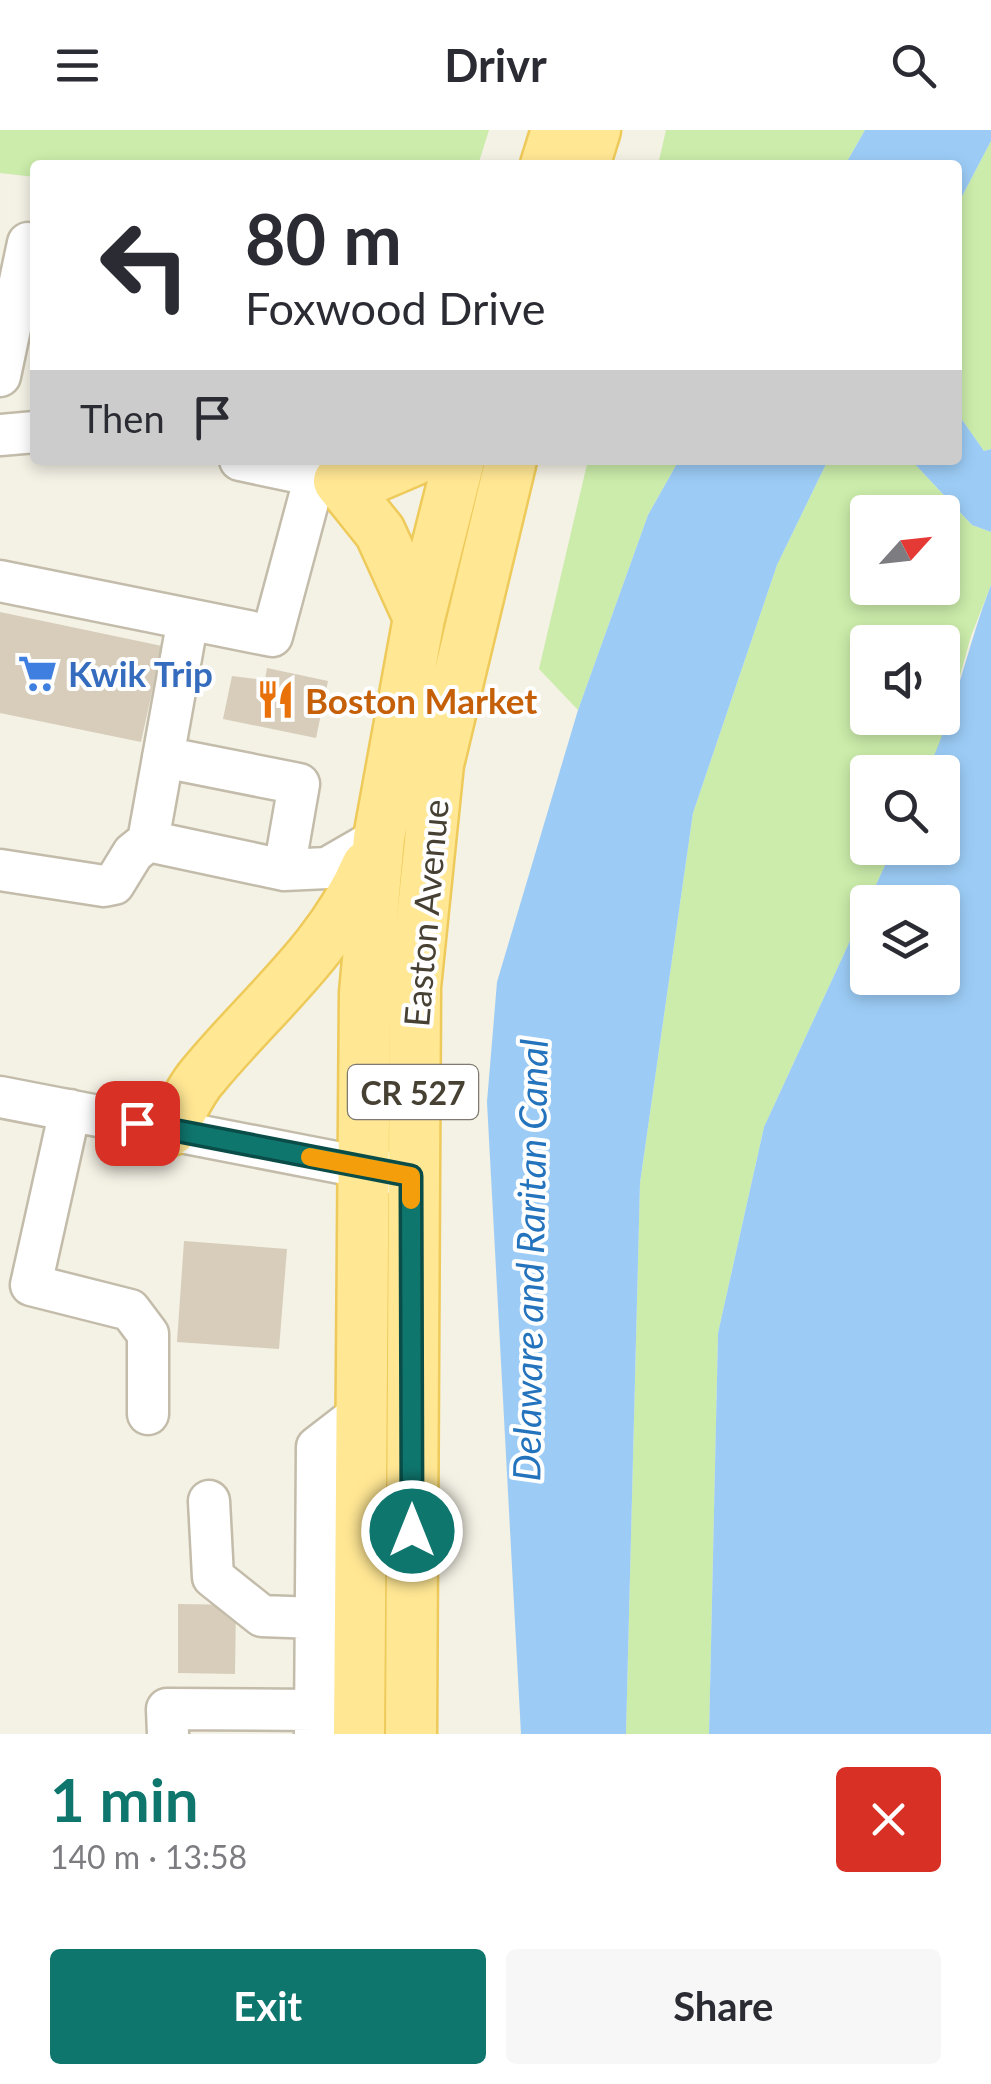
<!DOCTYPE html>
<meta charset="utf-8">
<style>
:root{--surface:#fff;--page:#f7f7f7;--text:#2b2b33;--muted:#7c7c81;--accent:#0f766e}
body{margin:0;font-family:Lato,sans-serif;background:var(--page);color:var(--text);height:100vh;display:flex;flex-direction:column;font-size:38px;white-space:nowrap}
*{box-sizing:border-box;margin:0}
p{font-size:32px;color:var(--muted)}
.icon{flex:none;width:55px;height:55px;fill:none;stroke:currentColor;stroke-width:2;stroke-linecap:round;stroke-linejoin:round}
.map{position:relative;height:1604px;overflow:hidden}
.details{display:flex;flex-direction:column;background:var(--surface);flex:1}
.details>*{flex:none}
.hud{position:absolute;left:30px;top:30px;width:932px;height:305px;border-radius:10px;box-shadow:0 5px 15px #0003;background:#fff;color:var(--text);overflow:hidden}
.needle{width:65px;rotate:63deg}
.tools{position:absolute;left:850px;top:365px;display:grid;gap:20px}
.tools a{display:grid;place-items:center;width:110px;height:110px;border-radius:10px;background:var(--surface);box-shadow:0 5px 15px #0003;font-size:50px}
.pin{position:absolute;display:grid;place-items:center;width:85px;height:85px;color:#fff;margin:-42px;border-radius:20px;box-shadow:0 5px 15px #0006}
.me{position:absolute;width:110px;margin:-55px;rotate:0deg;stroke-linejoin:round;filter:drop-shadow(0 0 8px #0008)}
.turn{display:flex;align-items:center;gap:35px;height:210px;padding:0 50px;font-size:45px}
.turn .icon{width:130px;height:130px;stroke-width:2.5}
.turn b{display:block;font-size:70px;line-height:85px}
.then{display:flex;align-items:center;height:95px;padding:0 50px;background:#0003;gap:20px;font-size:38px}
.round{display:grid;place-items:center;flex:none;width:105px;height:105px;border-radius:10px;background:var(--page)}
.head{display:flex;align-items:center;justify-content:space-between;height:170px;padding:0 50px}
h1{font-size:60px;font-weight:700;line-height:75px;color:var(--accent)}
.action{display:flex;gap:20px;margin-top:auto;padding:20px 50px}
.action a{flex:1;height:115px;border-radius:10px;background:var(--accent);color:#fff;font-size:40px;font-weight:700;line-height:115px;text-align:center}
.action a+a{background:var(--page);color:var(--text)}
header{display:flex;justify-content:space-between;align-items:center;height:130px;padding:0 50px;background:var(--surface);font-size:45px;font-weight:700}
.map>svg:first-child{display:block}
.green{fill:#cbecaa;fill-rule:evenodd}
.water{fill:#9cccf6;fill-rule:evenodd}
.building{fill:#d7cdba}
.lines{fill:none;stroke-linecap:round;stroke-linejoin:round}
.minor-casing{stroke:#c3bcaa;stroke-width:45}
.major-casing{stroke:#eeca5a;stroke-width:55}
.minor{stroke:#fff;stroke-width:40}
.major{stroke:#ffe794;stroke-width:50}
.route-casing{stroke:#0a4d48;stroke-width:25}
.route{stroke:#0f766e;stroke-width:18}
.slow{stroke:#f59e0b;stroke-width:18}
.labels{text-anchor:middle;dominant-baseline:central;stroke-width:8;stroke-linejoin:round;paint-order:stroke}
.shield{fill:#fff;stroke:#7e7a71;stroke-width:2.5}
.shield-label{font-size:32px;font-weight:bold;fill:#474134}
.shop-label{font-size:35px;font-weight:bold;fill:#366cbe;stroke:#fff;text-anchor:start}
.food-label{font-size:35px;font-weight:bold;fill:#c56008;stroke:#fff;text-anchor:start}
.street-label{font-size:35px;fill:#474134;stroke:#fff}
.water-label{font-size:38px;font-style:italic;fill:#2473bd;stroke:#fff}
</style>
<header><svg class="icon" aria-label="menu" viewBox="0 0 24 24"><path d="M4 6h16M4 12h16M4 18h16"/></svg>Drivr<svg class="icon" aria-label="search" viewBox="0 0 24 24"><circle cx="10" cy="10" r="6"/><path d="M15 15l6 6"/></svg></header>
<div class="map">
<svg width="991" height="1604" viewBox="0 0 991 1604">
<rect width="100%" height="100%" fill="#f4f1e5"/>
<path class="green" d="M0,0H489L478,35H35V47L0,43Z
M666,0H865L845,35H658Z
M991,11V319L984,321L958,284V74Z
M588,330H679L648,385L578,580L539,539Z
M828,330H911L972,395L991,402V455L971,506L943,607L927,642H868V718H893L764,997L718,1203L709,1604H626L640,1053L693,683L777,435ZM868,382H942V458H868ZM868,512H942V588H868Z"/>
<path class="water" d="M865,0H991V11L958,74V35H845Z
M958,284L984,321L991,319V402L972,395L911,330H958Z
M679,330H828L777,435L693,683L640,1053L626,1604H521L487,972L497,852L578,580L648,385Z
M991,455V1604H709L718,1203L764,997L893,718H942V642H927C955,582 967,517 991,455ZM868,772H942V848H868Z"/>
<path class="building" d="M0,482L162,516L141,612L0,583Z
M267,538L328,551L316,608L223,589L232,546L265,550Z
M184,1111L287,1119L279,1219L177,1212Z
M178,1474L236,1475L235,1544L178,1543Z"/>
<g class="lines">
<defs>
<path id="minor" d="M0,246L28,113
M0,305L35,302
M240,330L339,351
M0,451L272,506L315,346
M163,627L299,654L284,740
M148,711L284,740L327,738L379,708
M0,740L104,756L114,754L133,723L148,711L188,489
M0,967L392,1043
M70,980L31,1155L130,1180L148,1204V1284
M209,1371L213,1447L262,1486L315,1488
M168,1604L167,1579L315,1580L341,1573
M315,1604L317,1317L361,1283"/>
<path id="major" d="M546,35L557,0
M584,35L595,0
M339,351L380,402L419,488
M339,351L360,353L414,330
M171,1000C181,982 189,962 202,947C260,876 331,821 367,736
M359,1604L365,863L379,708L419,488L459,330
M411,1604L415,857L438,634L511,330"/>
</defs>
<use href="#minor" class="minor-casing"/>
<use href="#major" class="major-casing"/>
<use href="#minor" class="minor"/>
<use href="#major" class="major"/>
</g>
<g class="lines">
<defs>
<path id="route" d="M137,993L411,1046L412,1401"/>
</defs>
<use href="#route" class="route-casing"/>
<use href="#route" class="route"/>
<path class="slow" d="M310,1027L411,1046V1070"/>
</g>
<defs>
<symbol id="supermarket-bare" viewBox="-9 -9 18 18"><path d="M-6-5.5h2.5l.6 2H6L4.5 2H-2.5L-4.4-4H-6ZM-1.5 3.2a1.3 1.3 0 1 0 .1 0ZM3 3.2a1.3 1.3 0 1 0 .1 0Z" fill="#3f7fe0" stroke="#fff" stroke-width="2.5" paint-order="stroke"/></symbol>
<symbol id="restaurant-bare" viewBox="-9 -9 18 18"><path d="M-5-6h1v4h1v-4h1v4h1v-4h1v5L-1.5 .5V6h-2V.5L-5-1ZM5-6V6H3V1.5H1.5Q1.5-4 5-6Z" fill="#e8710a" stroke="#fff" stroke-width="2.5" paint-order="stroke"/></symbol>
</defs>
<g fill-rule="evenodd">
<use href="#supermarket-bare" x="10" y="516" width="55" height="55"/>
<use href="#restaurant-bare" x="248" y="542" width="55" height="55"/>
</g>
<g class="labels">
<rect class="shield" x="348" y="935" width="130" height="54" rx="8"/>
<g class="shield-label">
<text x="413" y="962">CR 527</text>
</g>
<g class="shop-label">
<text x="68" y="543">Kwik Trip</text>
</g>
<g class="food-label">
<text x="305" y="570">Boston Market</text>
</g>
<g class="street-label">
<text transform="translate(425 783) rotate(-85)">Easton Avenue</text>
</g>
<g class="water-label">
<text transform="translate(529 1130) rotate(-89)">Delaware and Raritan Canal</text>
</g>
</g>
</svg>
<div class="tools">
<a><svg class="needle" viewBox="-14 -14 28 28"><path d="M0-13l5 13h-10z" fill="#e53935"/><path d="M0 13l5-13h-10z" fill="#7c7c81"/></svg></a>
<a><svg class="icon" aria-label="sound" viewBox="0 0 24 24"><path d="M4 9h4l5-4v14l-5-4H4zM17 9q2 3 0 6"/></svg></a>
<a><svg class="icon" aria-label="search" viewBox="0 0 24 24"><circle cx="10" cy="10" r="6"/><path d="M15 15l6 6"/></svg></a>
<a><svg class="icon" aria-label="layers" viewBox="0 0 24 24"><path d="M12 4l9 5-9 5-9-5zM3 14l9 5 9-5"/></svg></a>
</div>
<div class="pin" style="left:137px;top:993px;background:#d93025"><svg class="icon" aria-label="arrive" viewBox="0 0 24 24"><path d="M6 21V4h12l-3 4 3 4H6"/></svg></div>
<svg class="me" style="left:412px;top:1401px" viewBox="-20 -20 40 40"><circle r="17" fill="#0f766e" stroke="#fff" stroke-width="3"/><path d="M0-11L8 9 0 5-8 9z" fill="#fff"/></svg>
<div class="hud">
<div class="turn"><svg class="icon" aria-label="left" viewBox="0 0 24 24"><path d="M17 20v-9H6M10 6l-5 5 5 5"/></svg><div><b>80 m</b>Foxwood Drive</div></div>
<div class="then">Then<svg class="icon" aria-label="arrive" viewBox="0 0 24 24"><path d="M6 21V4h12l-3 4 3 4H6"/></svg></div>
</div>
</div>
<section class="details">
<div class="head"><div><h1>1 min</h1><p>140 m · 13:58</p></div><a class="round" style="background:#d93025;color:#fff"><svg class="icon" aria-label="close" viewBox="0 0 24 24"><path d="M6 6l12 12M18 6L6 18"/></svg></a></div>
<div class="action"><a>Exit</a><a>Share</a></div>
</section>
